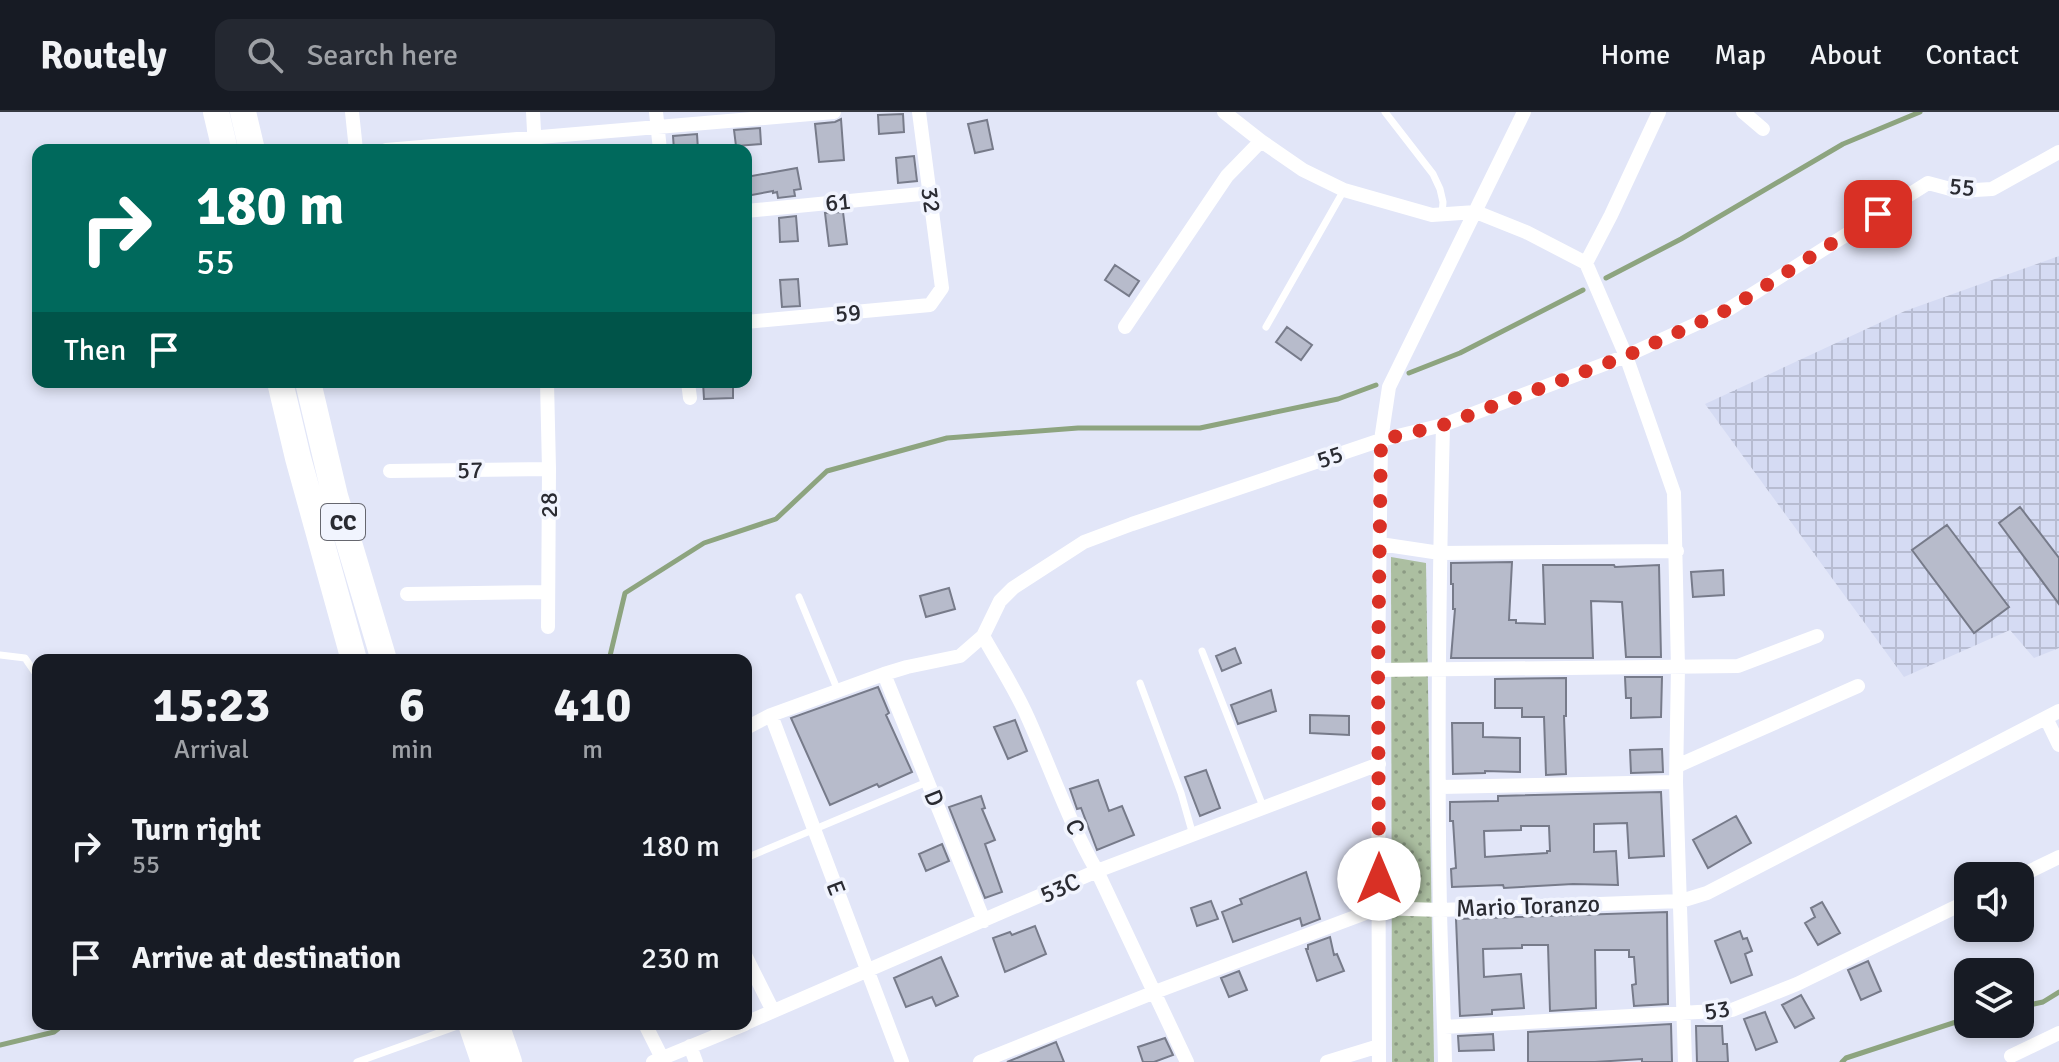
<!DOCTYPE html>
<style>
:root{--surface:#171b24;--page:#242831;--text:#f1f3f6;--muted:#9ea1a6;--line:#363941}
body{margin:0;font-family:Signika,sans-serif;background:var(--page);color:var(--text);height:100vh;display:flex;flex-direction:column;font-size:30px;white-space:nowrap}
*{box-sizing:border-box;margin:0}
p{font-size:26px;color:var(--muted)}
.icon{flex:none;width:44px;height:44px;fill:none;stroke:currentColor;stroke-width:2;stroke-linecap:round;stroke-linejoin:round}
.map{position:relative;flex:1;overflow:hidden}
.sheet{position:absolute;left:32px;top:542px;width:720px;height:376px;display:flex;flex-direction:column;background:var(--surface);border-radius:16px;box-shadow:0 4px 12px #0003}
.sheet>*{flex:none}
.hud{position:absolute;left:32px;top:32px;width:720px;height:244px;border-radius:16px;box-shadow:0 4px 12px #0003;background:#00695c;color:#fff;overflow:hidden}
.tools{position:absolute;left:1954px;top:750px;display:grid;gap:16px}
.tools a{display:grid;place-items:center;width:80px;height:80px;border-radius:16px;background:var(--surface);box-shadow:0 4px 12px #0003;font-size:40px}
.pin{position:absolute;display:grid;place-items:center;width:68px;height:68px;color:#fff;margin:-34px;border-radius:16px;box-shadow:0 4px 12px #0006}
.me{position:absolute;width:88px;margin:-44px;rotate:0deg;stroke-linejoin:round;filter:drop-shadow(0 0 6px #0008)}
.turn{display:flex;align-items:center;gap:28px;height:168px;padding:0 32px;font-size:36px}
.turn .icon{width:104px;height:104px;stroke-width:2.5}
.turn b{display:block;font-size:56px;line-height:68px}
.then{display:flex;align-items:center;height:76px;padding:0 32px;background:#0003;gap:16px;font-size:30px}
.eta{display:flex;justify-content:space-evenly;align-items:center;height:136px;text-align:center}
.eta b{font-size:48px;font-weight:800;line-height:56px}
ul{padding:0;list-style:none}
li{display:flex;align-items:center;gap:24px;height:112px;padding:0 32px}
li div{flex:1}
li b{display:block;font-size:30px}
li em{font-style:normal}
header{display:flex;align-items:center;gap:48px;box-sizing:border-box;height:112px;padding:0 40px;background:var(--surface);border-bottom:2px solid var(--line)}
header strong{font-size:38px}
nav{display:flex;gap:44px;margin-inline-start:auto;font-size:28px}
.search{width:560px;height:72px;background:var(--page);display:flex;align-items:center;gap:20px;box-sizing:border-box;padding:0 28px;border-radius:16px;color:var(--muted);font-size:30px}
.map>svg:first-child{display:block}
.industrial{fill:url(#industrial-grid)}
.grass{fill:url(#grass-dots)}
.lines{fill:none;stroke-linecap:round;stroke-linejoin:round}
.stream{stroke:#8da47f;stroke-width:5}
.building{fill:#b7bbcb;stroke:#777b8a;stroke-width:2;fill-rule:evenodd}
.lane{stroke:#fff;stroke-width:7}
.street{stroke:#fff;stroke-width:14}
.highway{stroke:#fff;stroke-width:26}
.route{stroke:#d93025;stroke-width:14;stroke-dasharray:0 25.2}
.labels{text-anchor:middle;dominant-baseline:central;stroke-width:7;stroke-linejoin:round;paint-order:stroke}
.shield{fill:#f1f4fe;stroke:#66676f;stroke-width:2}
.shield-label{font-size:22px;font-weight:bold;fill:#2a2b32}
.street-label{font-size:24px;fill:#2a2b32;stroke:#f1f4fe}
</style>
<header>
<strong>Routely</strong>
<div class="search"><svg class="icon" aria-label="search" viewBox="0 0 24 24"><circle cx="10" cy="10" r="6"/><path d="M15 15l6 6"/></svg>Search here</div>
<nav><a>Home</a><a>Map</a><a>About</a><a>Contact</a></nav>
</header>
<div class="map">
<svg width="2059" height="950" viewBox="0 0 2059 950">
<defs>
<pattern id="industrial-grid" width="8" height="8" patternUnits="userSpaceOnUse" patternTransform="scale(2)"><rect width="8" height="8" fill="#d5dbf3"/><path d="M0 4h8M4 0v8" fill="none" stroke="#b7bcd1"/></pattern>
<pattern id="grass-dots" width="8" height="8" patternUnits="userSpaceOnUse" patternTransform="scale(2)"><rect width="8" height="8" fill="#acbfa1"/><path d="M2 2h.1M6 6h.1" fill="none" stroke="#8c9b84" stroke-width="1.8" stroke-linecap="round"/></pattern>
</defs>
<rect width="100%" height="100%" fill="#e2e6f8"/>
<path class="industrial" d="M2059,144V536L2034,546L2010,518L1904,565L1705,292L1905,199Z"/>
<path class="grass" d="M1391,445L1426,451L1434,950H1392Z"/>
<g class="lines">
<path class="stream" d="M1606,166L1681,127L1843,32L1920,0
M1409,261L1460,241L1583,178
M609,548L625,481L704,431L776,407L827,359L947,326L1078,316H1200L1338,287L1376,273
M2020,895L2043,890L2059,880
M0,933L54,920L64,912
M1842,950L1846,946L1968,906"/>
</g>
<path class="building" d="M903,2L904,20L879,22L878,3Z
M841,7L844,48L819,50L815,12L835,10Z
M987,8L993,37L975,41L968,12Z
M760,16L761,32L736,34L734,18Z
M697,22L698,38H674L673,24Z
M914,44L917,69L898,71L896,46Z
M797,56L801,77L794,78L795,84L778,86L777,80L773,81V79L746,84V65Z
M843,100L847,132L829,134L825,101Z
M796,104L798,129L780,130L779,106Z
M1115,153L1139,169L1129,184L1105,168Z
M798,167L800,194L782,195L780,168Z
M1287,215L1312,233L1301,248L1276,230Z
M703,270H733V286L704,287Z
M2020,395L2059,446V492L1999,411Z
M1947,413L2009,495L1974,521L1912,438Z
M1512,450L1509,508H1516V511L1545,512L1543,453H1614L1615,455L1659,453L1661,545H1626L1622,490L1591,489L1593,546H1451L1455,497H1453V472H1451V451Z
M1723,458L1724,483L1693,485L1691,460Z
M949,476L955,497L926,505L920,484Z
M1235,536L1241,551L1222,559L1216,544Z
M1625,565H1662L1661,605L1631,606V586H1626Z
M1566,566V604H1564L1566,662L1546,663L1544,605H1522V596H1495V567Z
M878,575L889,601L886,603L912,660L879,675L877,672L830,693L791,606Z
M1271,578L1276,599L1238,612L1231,593Z
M1310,603L1349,604V623L1310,621Z
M1015,608L1027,639L1008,647L994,615Z
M1452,611H1483V625L1520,626V660L1485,659V661L1453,662Z
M1662,637L1663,660L1631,661L1630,638Z
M1206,658L1220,696L1200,704L1185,665Z
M1098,668L1109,699L1122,694L1134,723L1097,738L1081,696L1077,697L1070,677Z
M1661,680L1664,744L1629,746L1627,711L1594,712V740L1616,739L1618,773L1573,772L1504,776L1503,773L1452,775L1451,757L1456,756L1453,709H1450V690L1498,689V684ZM1521,714H1549L1550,739H1547V741L1485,745L1484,719L1521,718Z
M981,684L985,696L982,697L995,728L985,732L1002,780L985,786L949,695Z
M1736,704L1751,731L1708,756L1693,728Z
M942,732L949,749L926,759L919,742Z
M1306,760L1320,807L1302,814L1300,806L1233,830L1222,800L1242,792L1240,787Z
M1211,789L1218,807L1197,814L1191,796Z
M1822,790L1840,821L1818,833L1805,811L1815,805L1811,796Z
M1667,800L1668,892L1634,894L1632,873L1636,872L1634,845H1629V838H1595L1596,896L1550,899L1548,833H1522V836L1483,837L1484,865L1521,862L1524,896L1492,898V902L1460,904L1456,807Z
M1035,814L1046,842L1005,860L993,826L1010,820L1012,823Z
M1740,819L1743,827L1747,826L1752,839L1745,842L1752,863L1731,871L1715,829Z
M1330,825L1334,843L1337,842L1344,859L1317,869L1306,837H1308V833Z
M941,845L958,884L936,894L932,885L906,895L894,866Z
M1868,849L1881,879L1861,888L1848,858Z
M1239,859L1247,878L1229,885L1221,866Z
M1801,883L1814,906L1795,916L1782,893Z
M1765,900L1777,930L1756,938L1744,907Z
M1671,912L1672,950H1642V947L1595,950H1528V920Z
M1696,914H1722L1723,932H1727L1728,950H1697Z
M1493,922L1494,938L1459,939L1458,924Z
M1165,926L1173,943L1154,950H1143L1138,935Z
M1056,930L1064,950H1007Z"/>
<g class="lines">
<path class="lane" d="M1385,0L1433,62L1440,77L1443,90L1442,103
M1266,215L1344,78
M799,485L838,579
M1202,539L1264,697
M0,543L25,546L38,565
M1140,571L1181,681L1193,723
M746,746L927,670
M357,950L463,912"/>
<path class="street" d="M352,0L356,38
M533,0L535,38
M656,0L660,38
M1224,0L1261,29L1303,58L1344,78L1432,103L1476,100L1526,120L1586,151L1626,244L1674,381L1678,555L1676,670L1685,950
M1743,0L1763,17
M386,38L834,0
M746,99L931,81
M1586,151L1611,103L1659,0
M746,210L930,193L942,176L919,0
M1125,215L1227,64L1261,29
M547,270L549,357L548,515
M688,270L690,286
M1443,313C1439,475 1437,637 1440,798C1441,849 1444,899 1445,950
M390,359L549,357
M1380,432L1440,441L1677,439
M407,482L548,480
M983,524C998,551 1016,578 1028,606C1051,657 1069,711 1097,759L1187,950
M1378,558L1738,554L1817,524
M884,562L984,809
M771,603L902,950
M2046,606L2059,633
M746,616L771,603L884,562L907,555L960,544L983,524L1000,489L1013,476L1084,430L1132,412L1381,328L1443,313L1626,244L1729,197L1928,71L1958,79L1992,77L2059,40
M1677,654L1858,574
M1440,675L1676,670
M2020,764L2059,745
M746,845L773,899
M746,911L1097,759L1379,652
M645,912L662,946
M1444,915L1732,898L1797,872L1968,789
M690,934L696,950
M2011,944L2059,921
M653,950L745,912
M980,950L1155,880L1379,796L1440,798L1681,789L1707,781L2059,599
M1327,950L1379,934
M1379,950L1378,558L1381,328L1389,275L1524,0"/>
<path class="highway" d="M216,0L225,38
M243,0L252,38
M280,270L298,346L354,548
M308,270L335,384L384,548
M471,912L484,950
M496,912L509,950"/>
</g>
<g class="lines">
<path class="route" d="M1379,767L1378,558L1381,328L1443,313L1626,244L1729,197L1878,102"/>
</g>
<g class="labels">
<rect class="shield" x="321" y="392" width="44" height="36" rx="6"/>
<g class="shield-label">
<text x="343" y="410">CC</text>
</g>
<g class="street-label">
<text transform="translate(1962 75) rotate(5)">55</text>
<text transform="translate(931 88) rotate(82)">32</text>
<text transform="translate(838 90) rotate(-6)">61</text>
<text transform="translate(848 201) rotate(-5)">59</text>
<text transform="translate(1330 345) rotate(-19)">55</text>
<text transform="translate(470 358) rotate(-1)">57</text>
<text transform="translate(549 393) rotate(-90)">28</text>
<text transform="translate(934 686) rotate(68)">D</text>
<text transform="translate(1075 715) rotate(65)">C</text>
<text transform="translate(836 776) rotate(69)">E</text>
<text transform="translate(1060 776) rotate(-24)">53C</text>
<text transform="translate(1528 794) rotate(-2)">Mario Toranzo</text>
<text transform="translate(1717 898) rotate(-9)">53</text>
</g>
</g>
</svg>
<div class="tools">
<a><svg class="icon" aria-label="sound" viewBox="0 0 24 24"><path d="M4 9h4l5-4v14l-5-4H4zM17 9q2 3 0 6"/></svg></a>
<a><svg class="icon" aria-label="layers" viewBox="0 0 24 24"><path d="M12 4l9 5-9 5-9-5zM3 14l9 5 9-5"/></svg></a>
</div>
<div class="pin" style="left:1878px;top:102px;background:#d93025"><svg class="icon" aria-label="arrive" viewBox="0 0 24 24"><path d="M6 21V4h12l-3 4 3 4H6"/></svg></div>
<svg class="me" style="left:1379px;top:767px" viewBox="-20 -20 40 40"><circle r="19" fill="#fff"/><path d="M0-13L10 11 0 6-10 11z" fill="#d93025"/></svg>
<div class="hud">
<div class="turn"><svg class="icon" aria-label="right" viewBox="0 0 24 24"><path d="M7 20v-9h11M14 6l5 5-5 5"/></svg><div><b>180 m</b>55</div></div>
<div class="then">Then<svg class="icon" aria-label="arrive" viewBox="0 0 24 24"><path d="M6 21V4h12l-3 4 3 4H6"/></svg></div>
</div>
<section class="sheet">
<div class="eta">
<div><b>15:23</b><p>Arrival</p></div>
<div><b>6</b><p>min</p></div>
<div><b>410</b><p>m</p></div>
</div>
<ul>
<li><svg class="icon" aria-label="right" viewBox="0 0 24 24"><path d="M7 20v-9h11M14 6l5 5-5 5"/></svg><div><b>Turn right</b><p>55</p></div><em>180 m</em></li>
<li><svg class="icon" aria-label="arrive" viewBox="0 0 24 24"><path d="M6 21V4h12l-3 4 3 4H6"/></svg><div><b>Arrive at destination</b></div><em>230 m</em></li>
</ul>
</section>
</div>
